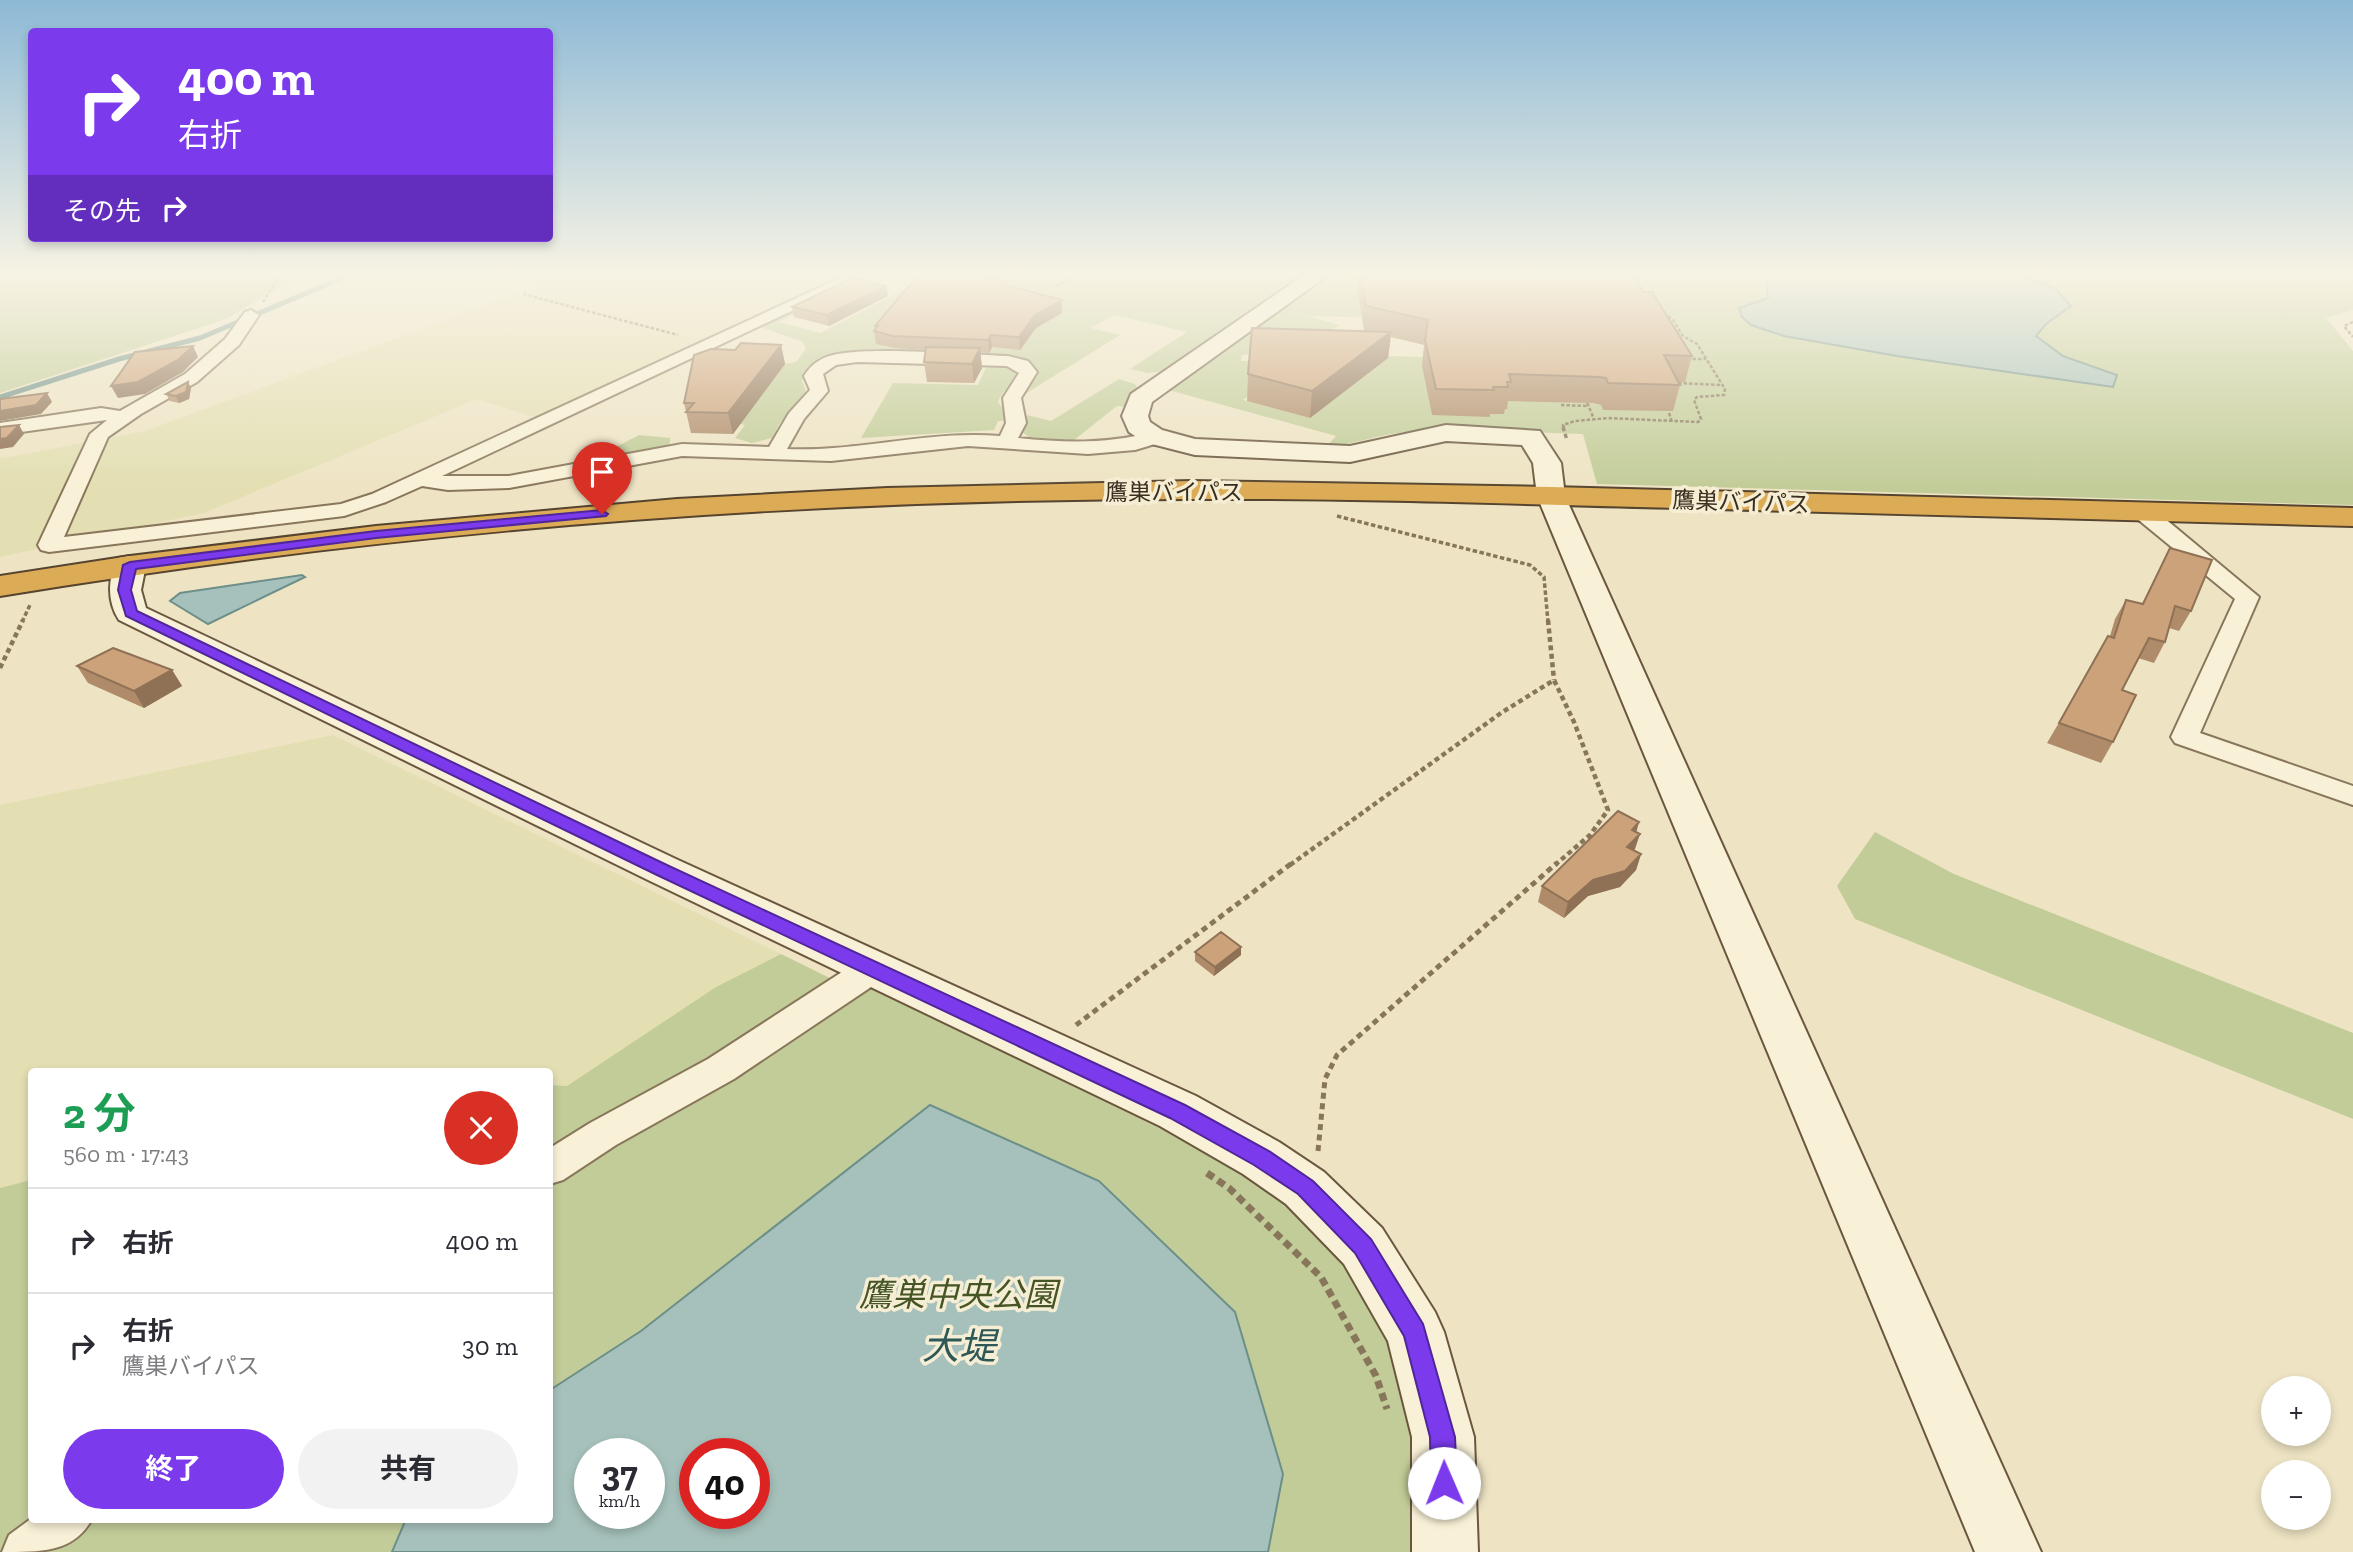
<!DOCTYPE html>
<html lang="ja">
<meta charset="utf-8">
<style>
:root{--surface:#fff;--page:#f2f2f3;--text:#2b2b33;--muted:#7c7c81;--line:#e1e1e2;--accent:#7c3aed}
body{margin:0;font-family:"Zilla Slab","Noto Sans JP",serif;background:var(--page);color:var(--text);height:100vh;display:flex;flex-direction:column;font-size:26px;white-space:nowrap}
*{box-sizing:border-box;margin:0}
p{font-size:23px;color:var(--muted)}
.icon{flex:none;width:38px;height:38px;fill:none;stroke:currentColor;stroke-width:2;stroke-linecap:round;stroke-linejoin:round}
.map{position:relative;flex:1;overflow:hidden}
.drawer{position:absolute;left:28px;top:1068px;width:525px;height:455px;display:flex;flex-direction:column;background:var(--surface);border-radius:7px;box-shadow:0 4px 10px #0003}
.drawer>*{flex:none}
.banner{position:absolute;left:28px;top:28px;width:525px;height:214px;border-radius:7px;box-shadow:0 4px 10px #0003;background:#7c3aed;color:#fff;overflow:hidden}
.controls{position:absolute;left:2261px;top:1376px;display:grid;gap:14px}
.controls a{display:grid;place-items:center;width:70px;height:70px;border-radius:50%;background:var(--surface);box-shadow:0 4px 10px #0003;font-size:35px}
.speed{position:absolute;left:574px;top:1438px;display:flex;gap:14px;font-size:35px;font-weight:700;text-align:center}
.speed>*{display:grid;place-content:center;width:91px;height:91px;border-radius:50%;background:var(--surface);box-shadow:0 4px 10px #0003;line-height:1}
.speed small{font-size:18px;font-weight:400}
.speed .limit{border:10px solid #d22;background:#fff;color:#111}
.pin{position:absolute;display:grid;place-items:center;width:60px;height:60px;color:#fff;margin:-72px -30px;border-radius:50% 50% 50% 0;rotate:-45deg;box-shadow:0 0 7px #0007}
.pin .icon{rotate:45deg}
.me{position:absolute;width:77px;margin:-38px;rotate:359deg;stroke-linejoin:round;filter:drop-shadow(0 0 5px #0008)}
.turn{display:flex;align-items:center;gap:24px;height:147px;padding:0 35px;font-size:32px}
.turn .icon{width:91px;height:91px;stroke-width:2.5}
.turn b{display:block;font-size:49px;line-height:60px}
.then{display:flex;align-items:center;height:66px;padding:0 35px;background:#0003;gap:14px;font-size:26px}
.round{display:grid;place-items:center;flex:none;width:74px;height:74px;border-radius:37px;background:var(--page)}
.summary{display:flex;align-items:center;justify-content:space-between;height:119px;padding:0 35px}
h1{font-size:42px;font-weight:700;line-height:52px;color:#1e9e55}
.action{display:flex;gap:14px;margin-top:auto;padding:14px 35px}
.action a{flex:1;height:80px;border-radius:42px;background:var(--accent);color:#fff;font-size:28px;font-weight:700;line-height:80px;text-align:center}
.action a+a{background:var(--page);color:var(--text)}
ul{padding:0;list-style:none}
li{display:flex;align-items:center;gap:21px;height:105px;padding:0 35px;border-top:2px solid var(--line)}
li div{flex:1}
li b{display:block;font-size:26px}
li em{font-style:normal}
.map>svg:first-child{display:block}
.farmland{fill:#e3dfb2}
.green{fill:#c2cc98;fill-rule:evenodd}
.water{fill:#a6c1bb;stroke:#6d8f89;stroke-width:2;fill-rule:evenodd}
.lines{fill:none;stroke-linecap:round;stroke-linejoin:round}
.stream{stroke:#6d8f89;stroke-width:5}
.street-casing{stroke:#88765b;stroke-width:4}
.secondary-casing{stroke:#6a573e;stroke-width:4}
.highway-casing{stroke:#56442f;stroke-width:4}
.path-far4{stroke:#88765b;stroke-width:2.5;stroke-dasharray:3.5 2;stroke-linecap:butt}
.path-far3{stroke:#88765b;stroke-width:3.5;stroke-dasharray:4.5 2.5;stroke-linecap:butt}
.path-far2{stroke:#88765b;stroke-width:4.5;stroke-dasharray:5 3.5;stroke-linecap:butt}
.path-far1{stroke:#88765b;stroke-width:5;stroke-dasharray:6 4.5;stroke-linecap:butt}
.path{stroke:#88765b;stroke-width:7;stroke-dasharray:8 5;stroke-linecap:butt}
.street{fill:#f9f1d7;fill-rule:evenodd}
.secondary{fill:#f9f1d7;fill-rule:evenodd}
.highway{fill:#dcab56;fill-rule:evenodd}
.wall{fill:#af8b69}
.shaded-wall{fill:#8f7155}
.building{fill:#cca27a;stroke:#8f7155;stroke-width:2}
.route{fill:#7c3aed;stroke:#51269a;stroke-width:2}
.labels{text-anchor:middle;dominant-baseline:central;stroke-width:7;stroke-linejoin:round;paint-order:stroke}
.far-street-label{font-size:23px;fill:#392d1e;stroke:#f5eed4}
.near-park-label{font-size:33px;font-style:italic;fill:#455525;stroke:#f5eed4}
.near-water-label{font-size:37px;font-style:italic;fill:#2e5858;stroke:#f5eed4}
</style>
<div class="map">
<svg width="2353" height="1552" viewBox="0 0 2353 1552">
<rect width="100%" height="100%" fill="#eee4c4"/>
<path class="farmland" d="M573,273H853L538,418L477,399L204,513L0,557V459L145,431Z
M333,735L781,954L716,987L567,1086L550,1085V1071H32L31,1180L0,1188V805Z"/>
<path class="green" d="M0,273H304L226,319L0,393Z
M936,273H1313L1168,371L1148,373L1130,369L1187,332L1114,315L1091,328L1120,335L1025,394L1020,392L1036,377L1038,370L1032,364L1018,360L828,358L813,365L802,380L807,395L779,424L772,438L752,443L735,438L745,425L740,424L785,364L796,362L806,349L803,342L764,328L762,325L765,322L802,305L810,307L779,322L820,333Z
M1331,273H1408L1424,319L1306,316L1340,325L1311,345L1242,355L1241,361H1250L1272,379L1243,400L1310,418L1390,356L1457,358L1428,394L1432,415L1489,414L1504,399L1587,391L1593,404L1601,405L1603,409L1553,273H1770L1766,283L1768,298L1739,308L1784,336L1897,356L2112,387L2116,374L2063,355L2035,336L2046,324L2071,307L2056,289L2015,273H2353V310L2326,318L2353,351V505L1597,484L1583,434C1524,432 1465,428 1406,432C1379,434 1354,445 1327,446L1336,436L1165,389Z
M988,363C1001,364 1012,364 1020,375C1014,386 1002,389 998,402L1005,412V421H998L994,430L861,438L893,383L978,385Z
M1119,379L1135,384L1138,390L1129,407L1117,406L1074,440L1029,437L1022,432L1027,415L1051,421Z
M639,435L670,438V442L667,446L593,459Z
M1875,832L1954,874L2353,1033V1119L1855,919L1837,886Z
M781,954L846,986L874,968L1178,1111L1363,1246L1445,1552H0V1188L31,1180L32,1519H550V1085L567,1086L716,987ZM590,1454H649V1514H590ZM695,1454H754V1514H695Z"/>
<path class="water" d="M1770,273H2015L2056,289L2071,306L2046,324L2036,336L2063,356L2117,375L2113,387L1897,356L1784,336L1751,325L1742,317L1739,308L1768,298L1766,283Z
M302,575L305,577L208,624L170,601L180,593Z
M930,1105L1099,1181L1235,1312L1283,1474L1268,1552H392L406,1519H550V1390L641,1331ZM590,1454H649V1514H590ZM695,1454H754V1514H695Z"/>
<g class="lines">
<path class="stream" d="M0,397L119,359L200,338L354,273"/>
<defs>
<path id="street" d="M851,273H872L442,476H509L682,444L769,447L789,413L810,390L804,376C809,368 815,362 824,358C852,344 971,355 1008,356L1028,361L1037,372L1021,398L1026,423L1018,438C1069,443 1108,444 1158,431L1168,437L1165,441L1135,450L1088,454L968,446L831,461L682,456L509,488L448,490L422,486L386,502L344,516L49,552L41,550L38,545L90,434L107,420L0,435V423L101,408L120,411L185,374L225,339L245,312L251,310L259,315L239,345L197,382L141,414L108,437L64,537L341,504L372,494ZM857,362L1007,366L1019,373L1003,398L1006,423L1000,436C928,430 859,452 787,449L804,419L828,391L823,374L836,365Z
M2143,506L2151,507L2259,597L2200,733L2353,786V805L2175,743L2171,737L2235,599L2135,517L2132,512L2135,507Z
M874,956L886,959L890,968L886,977L734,1079L616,1145L563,1180L550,1184V1148L590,1123L708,1059L862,959Z
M32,1518V1519H92C74,1552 43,1552 2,1552L9,1535Z"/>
<path id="secondary" d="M1307,273H1331L1152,402L1148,416L1150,422L1162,430L1195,439L1350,446L1446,425L1540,431L1561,463L1565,496L2041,1552H1975L1537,496L1533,463L1522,445L1446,441L1350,462L1195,455L1144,442L1129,432L1122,416L1131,394Z
M130,556L141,558L146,565L141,590L146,608L678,860L1196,1096L1279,1142L1324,1172L1382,1228L1435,1312L1444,1332L1474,1437L1478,1552H1412V1437L1388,1341L1344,1264L1286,1204L1243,1174L1160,1126L648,880L119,620C107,602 107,576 119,558Z"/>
<path id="highway" d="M1191,481L1551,487L2353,508V526C2128,520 1903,514 1678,508C1516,504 1354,498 1192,499C793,499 393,531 0,596V576L130,556L376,526L677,499L887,488Z"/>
</defs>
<use href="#street" class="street-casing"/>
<use href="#secondary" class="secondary-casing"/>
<use href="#highway" class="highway-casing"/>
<path class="path-far4" d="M1057,286L1081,273
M523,294L678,335
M263,302L282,273
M2353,322L2344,326L2353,337
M1687,359H1706
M1678,383L1722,385
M1585,398L1594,419
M1561,405L1588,406
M1669,413L1672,422
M1564,428L1563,425L1575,421L1608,418L1698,422L1701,419L1694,400L1697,397L1724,395L1725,389L1697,344L1683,336L1673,320L1661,311"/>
<path class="path-far3" d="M1563,427L1567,440
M1337,516L1530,565L1544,577L1548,622
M22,622L30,605"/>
<path class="path-far2" d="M1548,620L1554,680
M0,668L23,620
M1290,865L1501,713L1554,680L1574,722L1608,810L1590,835L1555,865"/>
<path class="path-far1" d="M1076,1025L1292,863
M1318,1151L1325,1079L1337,1055L1557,863"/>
<path class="path" d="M1207,1173L1229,1188L1321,1277L1376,1376L1387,1409"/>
<use href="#street" class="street"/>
<use href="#secondary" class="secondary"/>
<use href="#highway" class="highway"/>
</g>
<path class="wall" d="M1358,273H1633L1643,292L1692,356L1685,382H1678L1680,385L1673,411L1603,410L1601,405L1592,403L1508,401L1507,409H1505L1504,414H1490V417L1432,415L1422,366L1424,345L1391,337L1388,358L1310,418L1247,401L1248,374L1364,331L1357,285Z
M886,286L888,296L829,326L794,317L792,307Z
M1007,286L1062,300V313L1036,328L1020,350L992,347L989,353L980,352L982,368L974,383L927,382L924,362L926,350L895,348L876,344L874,331L876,329L875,326Z
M781,345L785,364L733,434L691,433L684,403L735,350Z
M191,388L189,399L179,403L170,401L166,394Z
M2170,548L2191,611L2179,631L2169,628L2165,642L2154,663L2138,658L2122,690L2113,742L2101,763L2047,743L2110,636L2115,619L2126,600L2142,604Z
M77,666L172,670L182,686L144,708L88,683Z
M1636,832L1634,850L1641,854L1636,870L1620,887L1588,896L1564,918L1538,902L1542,886Z
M1195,952L1241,955L1214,976L1195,961Z"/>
<path class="shaded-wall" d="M886,286L888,296L829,326L827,315Z
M1062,300V313L1036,328L1020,350L1019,337L1035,315Z
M1391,332L1388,358L1310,418L1312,391Z
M991,335L992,347L989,353L988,340Z
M781,345L785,364L733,434L728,413Z
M193,346L198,357L183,372L145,394L118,398L111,386Z
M980,348L982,368L974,383L972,364Z
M188,382L191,388L189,399L179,403L176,396Z
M47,393L52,402L41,414L0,421V411Z
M19,425L24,434L13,447L0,449V439Z
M172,670L182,686L144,708L134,691Z
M1639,822L1635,837L1632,830Z
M1640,834L1635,849L1622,862L1627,847Z
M1641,854L1636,870L1620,887L1588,896L1564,918L1568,902L1593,880Z
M1241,947V955L1214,976L1215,967Z"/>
<path class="building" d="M920,273H966L1007,282L1002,284L1062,300L1035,315L1019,337L991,335L988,340L893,336L874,331L878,326H875Z
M1361,273H1633L1643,292H1652L1692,356L1664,355L1680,385L1608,383L1606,378L1598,377L1509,374L1511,382H1507L1508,387H1493L1494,390L1436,389L1425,340L1428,320L1366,306Z
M852,278L886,286L827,315L792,307Z
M1252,328L1391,332L1312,391L1248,374Z
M741,343L781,345L728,413L686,412L694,403H684L694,355L711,349L735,350Z
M193,346L178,360L138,382L111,386L135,352Z
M926,347L980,348L972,364L924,362Z
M188,382L186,392L176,396L166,394Z
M47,393L36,405L0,411V399Z
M19,425L7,438L0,439V427Z
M2170,548L2212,560L2191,611L2175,606L2165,642L2149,638L2122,690L2136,695L2113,742L2059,723L2108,636L2114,638L2126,600L2143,604Z
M113,648L172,670L134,691L77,666Z
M1618,811L1639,822L1632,830L1640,834L1627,847L1641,854L1625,871L1593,880L1568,902L1542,886Z
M1221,932L1241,947L1215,967L1195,952Z"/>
<linearGradient id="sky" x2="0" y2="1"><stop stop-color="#8db9d6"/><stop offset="0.56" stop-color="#f7f3e4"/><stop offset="1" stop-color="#f7f3e4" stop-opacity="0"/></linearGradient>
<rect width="2353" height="490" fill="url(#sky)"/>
<path class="route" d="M602,510L608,514L606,516L376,538L136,569L131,590L137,611L669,866L1185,1105L1269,1151L1313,1181L1371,1239L1423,1324L1455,1437L1457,1483L1453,1492L1444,1496L1434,1492L1431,1483L1430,1437L1404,1336L1355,1253L1298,1194L1254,1165L1170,1118L657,875L126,616L118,590L123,565L130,562L376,531Z"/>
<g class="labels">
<g class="far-street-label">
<text x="1174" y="492">鷹巣バイパス</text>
<text transform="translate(1741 502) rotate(2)">鷹巣バイパス</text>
</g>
<g class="near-park-label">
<text x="958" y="1294">鷹巣中央公園</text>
</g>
<g class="near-water-label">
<text x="959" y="1346">大堤</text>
</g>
</g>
</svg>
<div class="controls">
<a>+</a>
<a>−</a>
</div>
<div class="speed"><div>37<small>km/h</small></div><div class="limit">40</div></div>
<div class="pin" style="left:602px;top:514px;background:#d93025"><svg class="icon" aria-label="arrive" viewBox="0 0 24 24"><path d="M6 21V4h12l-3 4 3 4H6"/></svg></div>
<svg class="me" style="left:1444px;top:1483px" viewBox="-20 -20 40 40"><circle r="19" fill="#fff"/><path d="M0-13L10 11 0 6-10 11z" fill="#7c3aed"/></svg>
<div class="banner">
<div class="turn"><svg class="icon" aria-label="right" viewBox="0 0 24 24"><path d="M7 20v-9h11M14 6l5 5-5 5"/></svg><div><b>400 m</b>右折</div></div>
<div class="then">その先<svg class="icon" aria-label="right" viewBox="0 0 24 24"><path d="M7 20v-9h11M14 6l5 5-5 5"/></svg></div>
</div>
<section class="drawer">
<div class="summary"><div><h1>2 分</h1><p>560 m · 17:43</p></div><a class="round" style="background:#d93025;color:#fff"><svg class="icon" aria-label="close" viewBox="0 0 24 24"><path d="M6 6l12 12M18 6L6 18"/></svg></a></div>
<ul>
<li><svg class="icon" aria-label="right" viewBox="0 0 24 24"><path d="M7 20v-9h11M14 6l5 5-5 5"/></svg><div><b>右折</b></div><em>400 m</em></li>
<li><svg class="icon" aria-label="right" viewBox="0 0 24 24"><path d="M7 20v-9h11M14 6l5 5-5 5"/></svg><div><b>右折</b><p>鷹巣バイパス</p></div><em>30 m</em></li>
</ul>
<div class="action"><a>終了</a><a>共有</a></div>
</section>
</div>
